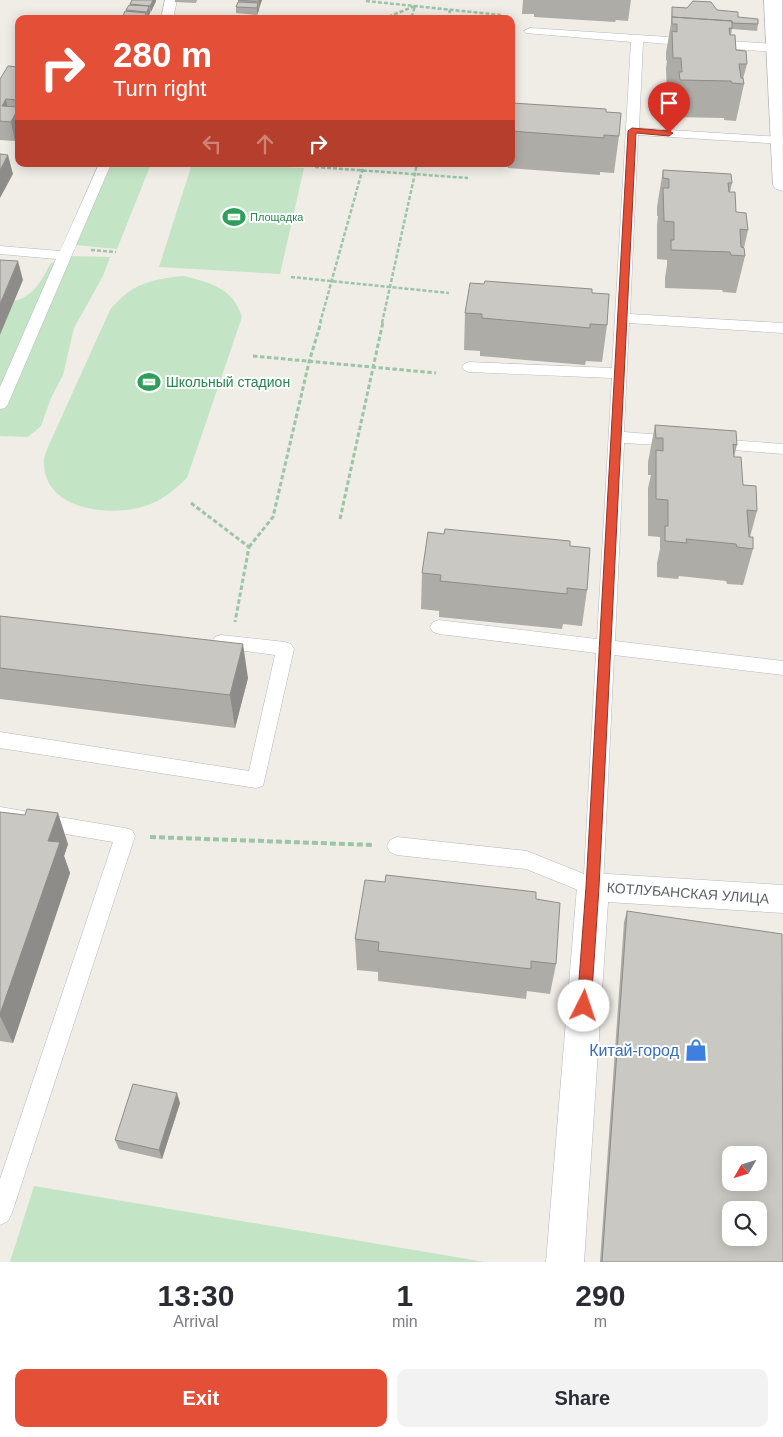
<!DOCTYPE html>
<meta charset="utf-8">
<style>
:root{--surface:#fff;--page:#f2f2f3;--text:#2b2b33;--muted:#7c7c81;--accent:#e34f37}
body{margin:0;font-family:Arial,sans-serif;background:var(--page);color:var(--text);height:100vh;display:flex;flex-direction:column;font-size:19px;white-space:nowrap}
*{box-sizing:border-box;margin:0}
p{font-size:16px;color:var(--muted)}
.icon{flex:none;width:28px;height:28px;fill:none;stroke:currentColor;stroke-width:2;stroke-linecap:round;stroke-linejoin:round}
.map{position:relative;height:1262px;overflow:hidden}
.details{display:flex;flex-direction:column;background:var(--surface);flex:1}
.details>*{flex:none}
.guide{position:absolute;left:15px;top:15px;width:500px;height:152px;border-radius:10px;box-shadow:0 2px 12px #0003;background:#e34f37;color:#fff;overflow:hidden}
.needle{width:32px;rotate:231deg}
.controls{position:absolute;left:722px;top:1146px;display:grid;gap:10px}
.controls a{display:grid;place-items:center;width:45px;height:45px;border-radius:10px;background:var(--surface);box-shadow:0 2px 12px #0003;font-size:25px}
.pin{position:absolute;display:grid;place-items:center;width:42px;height:42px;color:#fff;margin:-51px -21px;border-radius:50% 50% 50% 0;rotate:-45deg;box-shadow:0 0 5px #0007}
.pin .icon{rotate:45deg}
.me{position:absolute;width:55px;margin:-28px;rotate:4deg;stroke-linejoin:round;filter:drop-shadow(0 0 4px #0008)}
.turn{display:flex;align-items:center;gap:18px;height:105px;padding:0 15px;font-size:22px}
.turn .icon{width:65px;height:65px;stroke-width:2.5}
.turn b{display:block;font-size:35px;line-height:42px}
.lanes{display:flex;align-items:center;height:48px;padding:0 15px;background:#0003;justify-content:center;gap:25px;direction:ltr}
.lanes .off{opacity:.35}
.eta{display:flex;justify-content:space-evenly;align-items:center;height:85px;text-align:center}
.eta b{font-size:30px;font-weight:700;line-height:35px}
.action{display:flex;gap:10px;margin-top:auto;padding:10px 15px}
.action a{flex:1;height:58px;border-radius:10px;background:var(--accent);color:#fff;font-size:20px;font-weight:700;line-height:58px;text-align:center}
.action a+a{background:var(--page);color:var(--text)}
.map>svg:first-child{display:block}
.green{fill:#c3e5c5}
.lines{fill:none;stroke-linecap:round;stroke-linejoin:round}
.lane-casing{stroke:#b6b7bc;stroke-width:1}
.street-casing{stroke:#b6b7bc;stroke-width:1}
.path-far2{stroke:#9bc4a9;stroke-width:2.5;stroke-dasharray:4 2;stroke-linecap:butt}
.path-far1{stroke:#9bc4a9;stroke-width:3;stroke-dasharray:4.5 2.5;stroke-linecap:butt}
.path{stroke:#9bc4a9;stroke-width:4;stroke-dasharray:6 3;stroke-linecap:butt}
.lane{fill:#fff;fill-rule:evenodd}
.street{fill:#fff;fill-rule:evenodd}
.wall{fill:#aeaca7}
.shaded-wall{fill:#8d8c88}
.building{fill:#cac8c2;stroke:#8d8c88;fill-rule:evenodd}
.route{fill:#e34f37;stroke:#943324}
.labels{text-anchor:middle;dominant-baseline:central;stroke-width:4;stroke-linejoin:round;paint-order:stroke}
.far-leisure-label{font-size:11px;fill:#27864d;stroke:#fff;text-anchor:start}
.leisure-label{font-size:14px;fill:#27864d;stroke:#fff;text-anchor:start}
.street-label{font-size:14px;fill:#5d6065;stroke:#fff}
.near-shop-label{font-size:16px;fill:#366cbe;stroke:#fff;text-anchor:end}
</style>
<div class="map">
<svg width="783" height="1262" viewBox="0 0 783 1262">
<rect width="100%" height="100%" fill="#efede6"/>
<path class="green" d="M110,164H151L117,249L75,245Z
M192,164L304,168L280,274L159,267Z
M70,256L110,257L103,276L74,328L63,375L51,398L41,426L28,437L0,436V335L14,301C35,296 41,280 51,263Z
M184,276C211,283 233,288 242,317L187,478C174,490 162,501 145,506C112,517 46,511 44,465C43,460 46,452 48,447L110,310C131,284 151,279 184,276Z
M34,1186L485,1262H10Z"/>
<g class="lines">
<defs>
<path id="lane" d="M165,0H177L173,19H161Z
M530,28L775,44L781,48L775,52L643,42L639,128L781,137L783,138V144L638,135L630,314L783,323V333L629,323L624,432L675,436L681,437L683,441L681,445L675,446L624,443L615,641L783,661V675L614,655L603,887L600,893L593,896L526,869L397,855L390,852L387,846L390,840L397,837L527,851L584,874L596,653L439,634L433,632L430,627L433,622L439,620L597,639L612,378L469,372L464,370L462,367L464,364L469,362L612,368L631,42L526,33L524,31Z
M99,164H111L8,404L5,408L0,409V387L56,259L0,254V246L60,251Z
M714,439L783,444V454L708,448L706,444L708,440Z
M221,635L285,642L291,644L294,649L263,786L256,788L0,748V732L249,771L275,655L215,647L212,642L215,637Z
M0,807L125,828L132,830L135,836L12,1213L8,1221L0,1225V1179L113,842L0,823Z"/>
<path id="street" d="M764,0H782L783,191L776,189L773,185Z
M593,873L783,885V913L608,902L584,1262H546L577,887L582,877Z"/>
</defs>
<use href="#lane" class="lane-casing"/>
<use href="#street" class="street-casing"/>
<path class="path-far2" d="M366,1L501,15
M383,19L415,6L411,19
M448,19L450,10
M315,167L468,178
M91,250L116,252
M291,277L449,293
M320,323L364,164
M382,323L417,164"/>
<path class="path-far1" d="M253,356L436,373
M191,503L249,547L235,622
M340,519L383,322
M249,547L273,517L309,362L321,322"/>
<path class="path" d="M150,837L374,845"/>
<use href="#lane" class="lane"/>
<use href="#street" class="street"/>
</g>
<path class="wall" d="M132,0H156V1L147,19H121L123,18V16L127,11L126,10L130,5Z
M175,0H197L196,3L175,2Z
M238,0H262L257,15L236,13V7L238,2Z
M523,0H631L628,21L616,20L615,22L534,17V14H522Z
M672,7L717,10L758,24L757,31L732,29L731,35L736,50L747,64L743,79L744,84L736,121L724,120V118L673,117V109L675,95L667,94L666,68L667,61L666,60V53L671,23Z
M19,67V134L15,141L0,140V79Z
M511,105L606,112L619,136L614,173L600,172V175L508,168V165L496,164H511Z
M663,170L732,183L730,192L736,212L748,230L744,248L745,256L736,293L723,292L722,290L665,288V278L667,265V260L657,259V225L658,216H657V207Z
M592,293L607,325L602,362L586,361L585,365L480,356V351L464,350L465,313Z
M655,425L737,445L734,457L743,485L757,511L750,537L753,549L743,585L727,584L726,581L679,576L678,579L657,577V563L660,549V537L648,536V488L651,475H648V462Z
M570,546L587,590L582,626L563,624L562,629L439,617V611L421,609L422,573Z
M0,616L248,678L235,728L0,699Z
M0,812L68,844L64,856L70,873L13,1043L0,1041Z
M536,899L556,964L550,994L527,991L526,999L378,981V972L357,970L355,939Z
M627,911L783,1262H600L624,922Z
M180,1103L162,1159L119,1149L115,1140Z"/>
<path class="shaded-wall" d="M153,0H156V1L151,12L150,6Z
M259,0H262L259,8Z
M258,3L259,10L257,15V8Z
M149,6L150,13L148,18L147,12Z
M146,13L147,19H144V18Z
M6,99L10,118L2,106Z
M19,108V134L15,141L11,122Z
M8,155L13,174L0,198V170Z
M18,261L23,280L0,335V304Z
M243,644L248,678L235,728L230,695Z
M58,813L68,844L64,856L70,873L13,1043L0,1016V1014L48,841Z
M177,1093L180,1103L162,1159L159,1150Z"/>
<path class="building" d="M132,0H153L150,6L130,4Z
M238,0H259V2Z
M693,1L711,2L717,10L738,12V17L758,19V24L732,23V21L672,17V7L687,8Z
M238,2L258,3L257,8L236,7Z
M129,5L149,6L147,12L126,10Z
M125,11L146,13L144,18L123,16Z
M672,17L732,21V28H729L730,35H735L736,50L746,51L747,64H739L741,78H743L744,84L732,83L731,81L680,80L679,72H682L681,58H673L672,31L677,32V24H672Z
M122,18L138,19H121Z
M8,66L19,67V100L6,99L2,106L19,107L11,122L0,121V79Z
M512,103L606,109V112L621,113L619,136L604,135V138L511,131V105H512Z
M0,154L8,155L0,170Z
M663,170L731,174L732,183H728L729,192H735L736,212L746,213L748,230L740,229L741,247L744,248L745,256L731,255L730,252L671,250V240H674V222L664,221L663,188H669V179L663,178Z
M0,260L18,261L0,304Z
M485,281L592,289V293L609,294L607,325L590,324V328L482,318V314L465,313L470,283L484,284Z
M655,425L736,431L737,445L733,444L734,457H741L743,485L756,486L757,511L747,510L749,537H753V549L737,547L736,544L686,539L687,543L665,541V526H668V500L656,499V450L663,451V438H656Z
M445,529L570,541V546L590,548L587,590L567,588V594L440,581L441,575L422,573L428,532L444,534Z
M0,616L243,644L230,695L0,668Z
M27,809L58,813L48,841L60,842L0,1014V812L25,815Z
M386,875L536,892V899L560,903L556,964L531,961V969L378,951L379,942L355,939L365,880L385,882Z
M627,911L782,934L783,1262H602ZM731,1155H759V1182H731ZM731,1210H759V1238H731Z
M133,1084L177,1093L159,1150L115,1140Z"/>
<path class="route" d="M632,128L669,131L673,133L669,136L636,133L599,887L591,1006L589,1010L584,1012L579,1010L577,1006L586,887L628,131Z"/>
<defs>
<symbol id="stadium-bare" viewBox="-9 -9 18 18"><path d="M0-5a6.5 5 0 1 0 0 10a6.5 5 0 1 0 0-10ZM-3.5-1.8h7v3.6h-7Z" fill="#2e9e5b" stroke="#fff" stroke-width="2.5" paint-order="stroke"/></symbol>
<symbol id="shop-bare" viewBox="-9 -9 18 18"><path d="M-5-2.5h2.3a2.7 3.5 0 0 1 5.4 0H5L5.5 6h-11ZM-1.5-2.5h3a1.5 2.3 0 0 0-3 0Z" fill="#3f7fe0" stroke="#fff" stroke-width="2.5" paint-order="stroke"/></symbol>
</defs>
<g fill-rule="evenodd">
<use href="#stadium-bare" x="218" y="201" width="32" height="32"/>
<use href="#stadium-bare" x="133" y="366" width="32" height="32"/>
<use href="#shop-bare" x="680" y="1034" width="32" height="32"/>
</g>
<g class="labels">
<g class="far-leisure-label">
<text x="250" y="217">Площадка</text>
</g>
<g class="leisure-label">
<text x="166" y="382">Школьный стадион</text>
</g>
<g class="street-label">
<text transform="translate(688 893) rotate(4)">КОТЛУБАНСКАЯ УЛИЦА</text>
</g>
<g class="near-shop-label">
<text x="679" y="1050">Китай-город</text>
</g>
</g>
</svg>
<div class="controls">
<a><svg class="needle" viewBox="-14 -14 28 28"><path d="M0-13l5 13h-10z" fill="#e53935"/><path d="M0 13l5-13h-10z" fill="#7c7c81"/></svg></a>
<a><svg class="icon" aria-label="search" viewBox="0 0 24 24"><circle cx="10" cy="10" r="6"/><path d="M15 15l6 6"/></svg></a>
</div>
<div class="pin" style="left:669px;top:133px;background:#d93025"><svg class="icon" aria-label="arrive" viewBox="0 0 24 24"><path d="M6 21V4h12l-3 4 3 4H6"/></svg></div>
<svg class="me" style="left:584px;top:1006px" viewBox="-20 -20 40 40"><circle r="19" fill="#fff"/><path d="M0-13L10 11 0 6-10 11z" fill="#e34f37"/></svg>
<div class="guide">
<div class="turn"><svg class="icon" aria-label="right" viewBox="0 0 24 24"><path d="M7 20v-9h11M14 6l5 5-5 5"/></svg><div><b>280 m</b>Turn right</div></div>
<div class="lanes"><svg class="icon off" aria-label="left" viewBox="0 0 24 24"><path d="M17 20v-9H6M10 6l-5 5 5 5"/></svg><svg class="icon off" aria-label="ahead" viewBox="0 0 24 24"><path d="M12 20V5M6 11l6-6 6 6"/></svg><svg class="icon" aria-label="right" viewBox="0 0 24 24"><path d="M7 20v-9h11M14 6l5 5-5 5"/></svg></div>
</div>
</div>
<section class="details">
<div class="eta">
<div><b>13:30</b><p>Arrival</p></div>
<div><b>1</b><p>min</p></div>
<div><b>290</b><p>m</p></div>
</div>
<div class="action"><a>Exit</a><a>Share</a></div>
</section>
